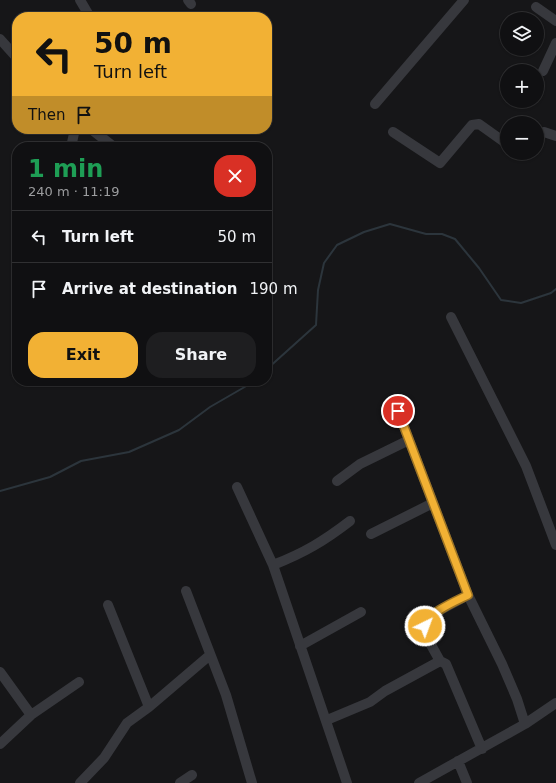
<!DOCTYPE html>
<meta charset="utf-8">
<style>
:root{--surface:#101012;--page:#1e1e20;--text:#f1f3f6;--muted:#9c9d9f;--line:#303032;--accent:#f2b134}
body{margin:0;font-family:"DejaVu Sans",sans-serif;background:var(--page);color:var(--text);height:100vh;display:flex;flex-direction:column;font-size:15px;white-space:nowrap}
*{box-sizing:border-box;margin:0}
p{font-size:13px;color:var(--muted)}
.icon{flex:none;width:22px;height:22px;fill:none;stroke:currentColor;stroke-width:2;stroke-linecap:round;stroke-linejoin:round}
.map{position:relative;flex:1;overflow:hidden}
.side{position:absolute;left:12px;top:142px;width:260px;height:244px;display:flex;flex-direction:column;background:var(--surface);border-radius:16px;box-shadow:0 1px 3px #0004,0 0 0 1px var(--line)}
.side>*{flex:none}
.guide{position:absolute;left:12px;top:12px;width:260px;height:122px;border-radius:16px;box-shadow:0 1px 3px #0004,0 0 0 1px var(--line);background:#f2b134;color:#111;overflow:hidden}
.fabs{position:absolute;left:500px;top:12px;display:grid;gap:8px}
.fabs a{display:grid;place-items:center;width:44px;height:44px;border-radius:50%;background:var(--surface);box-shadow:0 1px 3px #0004,0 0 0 1px var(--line);font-size:20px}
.pin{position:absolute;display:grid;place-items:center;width:34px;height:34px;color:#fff;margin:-17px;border:2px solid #fff;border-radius:50%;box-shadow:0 1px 4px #0007}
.me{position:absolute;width:44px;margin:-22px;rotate:42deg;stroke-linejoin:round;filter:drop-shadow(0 0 3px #0008)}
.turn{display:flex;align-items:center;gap:14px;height:84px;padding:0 16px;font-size:18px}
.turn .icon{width:52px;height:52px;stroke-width:2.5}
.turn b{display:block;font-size:28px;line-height:34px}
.then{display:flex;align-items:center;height:38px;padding:0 16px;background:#0003;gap:8px;font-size:15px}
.round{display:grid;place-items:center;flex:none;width:42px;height:42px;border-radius:16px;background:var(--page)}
.head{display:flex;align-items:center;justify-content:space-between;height:68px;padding:0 16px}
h1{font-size:24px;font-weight:600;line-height:30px;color:#1e9e55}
.primary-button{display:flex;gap:8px;margin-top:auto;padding:8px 16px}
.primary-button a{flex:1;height:46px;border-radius:16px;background:var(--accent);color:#111;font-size:16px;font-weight:600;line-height:46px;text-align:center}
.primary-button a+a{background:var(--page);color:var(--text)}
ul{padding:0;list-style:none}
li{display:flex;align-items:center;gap:12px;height:52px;padding:0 16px;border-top:1px solid var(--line)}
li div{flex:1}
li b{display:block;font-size:15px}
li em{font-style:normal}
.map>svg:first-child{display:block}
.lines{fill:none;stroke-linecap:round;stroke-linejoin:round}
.stream{stroke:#2c353c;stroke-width:2}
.minor{stroke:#37383d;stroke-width:10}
.route-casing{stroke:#9d7322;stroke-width:10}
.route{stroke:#f2b134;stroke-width:7}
</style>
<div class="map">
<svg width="556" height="783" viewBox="0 0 556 783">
<rect width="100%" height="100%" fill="#161618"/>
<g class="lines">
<path class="stream" d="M267,369L316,325L318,290L324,263L337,245L364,232L390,224L426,234H442L455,239L479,268L501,300L521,303L551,293L556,289
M0,491L50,477L81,461L129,452L179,430L210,407L255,381"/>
<path class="minor" d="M80,0L90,17
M188,0L191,4
M536,7L556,21
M0,39L17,58
M543,71L556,43
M375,104L464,0
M91,129L114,147
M393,132L440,163L472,125L479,124L507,144
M537,137L544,132L556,136
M71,147L75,129
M451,317L526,466L556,545
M398,411L468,595L502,664L517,699L525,724
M337,481L360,464L409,440
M237,487L273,565L347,783
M371,534L433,503
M273,565C304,553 324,541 350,521
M186,591L226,695L252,783
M108,605L149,707
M300,646L361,612
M440,661L425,634L426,622L442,609L468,595
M0,672L31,715
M327,720L370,702L385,691L440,661L446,664L482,749
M0,744L31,715L79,682
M458,761L467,783
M80,783L104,758L127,723L149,707L210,655
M180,783L192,775
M419,783L525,724L556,703"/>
</g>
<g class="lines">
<defs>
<path id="route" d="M398,411L468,595C456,601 427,613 425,626"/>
</defs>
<use href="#route" class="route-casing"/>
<use href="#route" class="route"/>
</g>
</svg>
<div class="fabs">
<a><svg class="icon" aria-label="layers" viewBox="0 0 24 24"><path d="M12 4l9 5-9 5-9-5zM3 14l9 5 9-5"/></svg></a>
<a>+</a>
<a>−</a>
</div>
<div class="pin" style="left:398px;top:411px;background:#d93025"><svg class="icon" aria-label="arrive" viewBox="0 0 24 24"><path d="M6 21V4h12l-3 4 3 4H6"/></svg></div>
<svg class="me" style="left:425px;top:626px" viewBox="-20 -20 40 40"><circle r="17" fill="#f2b134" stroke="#fff" stroke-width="3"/><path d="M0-11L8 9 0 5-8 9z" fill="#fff"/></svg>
<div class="guide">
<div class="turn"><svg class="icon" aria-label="left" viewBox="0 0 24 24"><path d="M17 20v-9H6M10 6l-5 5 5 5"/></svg><div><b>50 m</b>Turn left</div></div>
<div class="then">Then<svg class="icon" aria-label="arrive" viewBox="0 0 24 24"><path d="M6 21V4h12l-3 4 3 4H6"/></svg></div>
</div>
<section class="side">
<div class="head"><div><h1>1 min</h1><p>240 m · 11:19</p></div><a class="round" style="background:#d93025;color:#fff"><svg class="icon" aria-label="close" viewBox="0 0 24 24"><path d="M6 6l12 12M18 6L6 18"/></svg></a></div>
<ul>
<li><svg class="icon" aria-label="left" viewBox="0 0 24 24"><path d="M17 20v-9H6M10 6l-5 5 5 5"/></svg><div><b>Turn left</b></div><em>50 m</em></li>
<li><svg class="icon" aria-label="arrive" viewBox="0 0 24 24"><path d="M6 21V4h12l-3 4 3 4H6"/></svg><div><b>Arrive at destination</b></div><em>190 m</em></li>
</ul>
<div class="primary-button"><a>Exit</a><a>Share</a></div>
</section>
</div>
